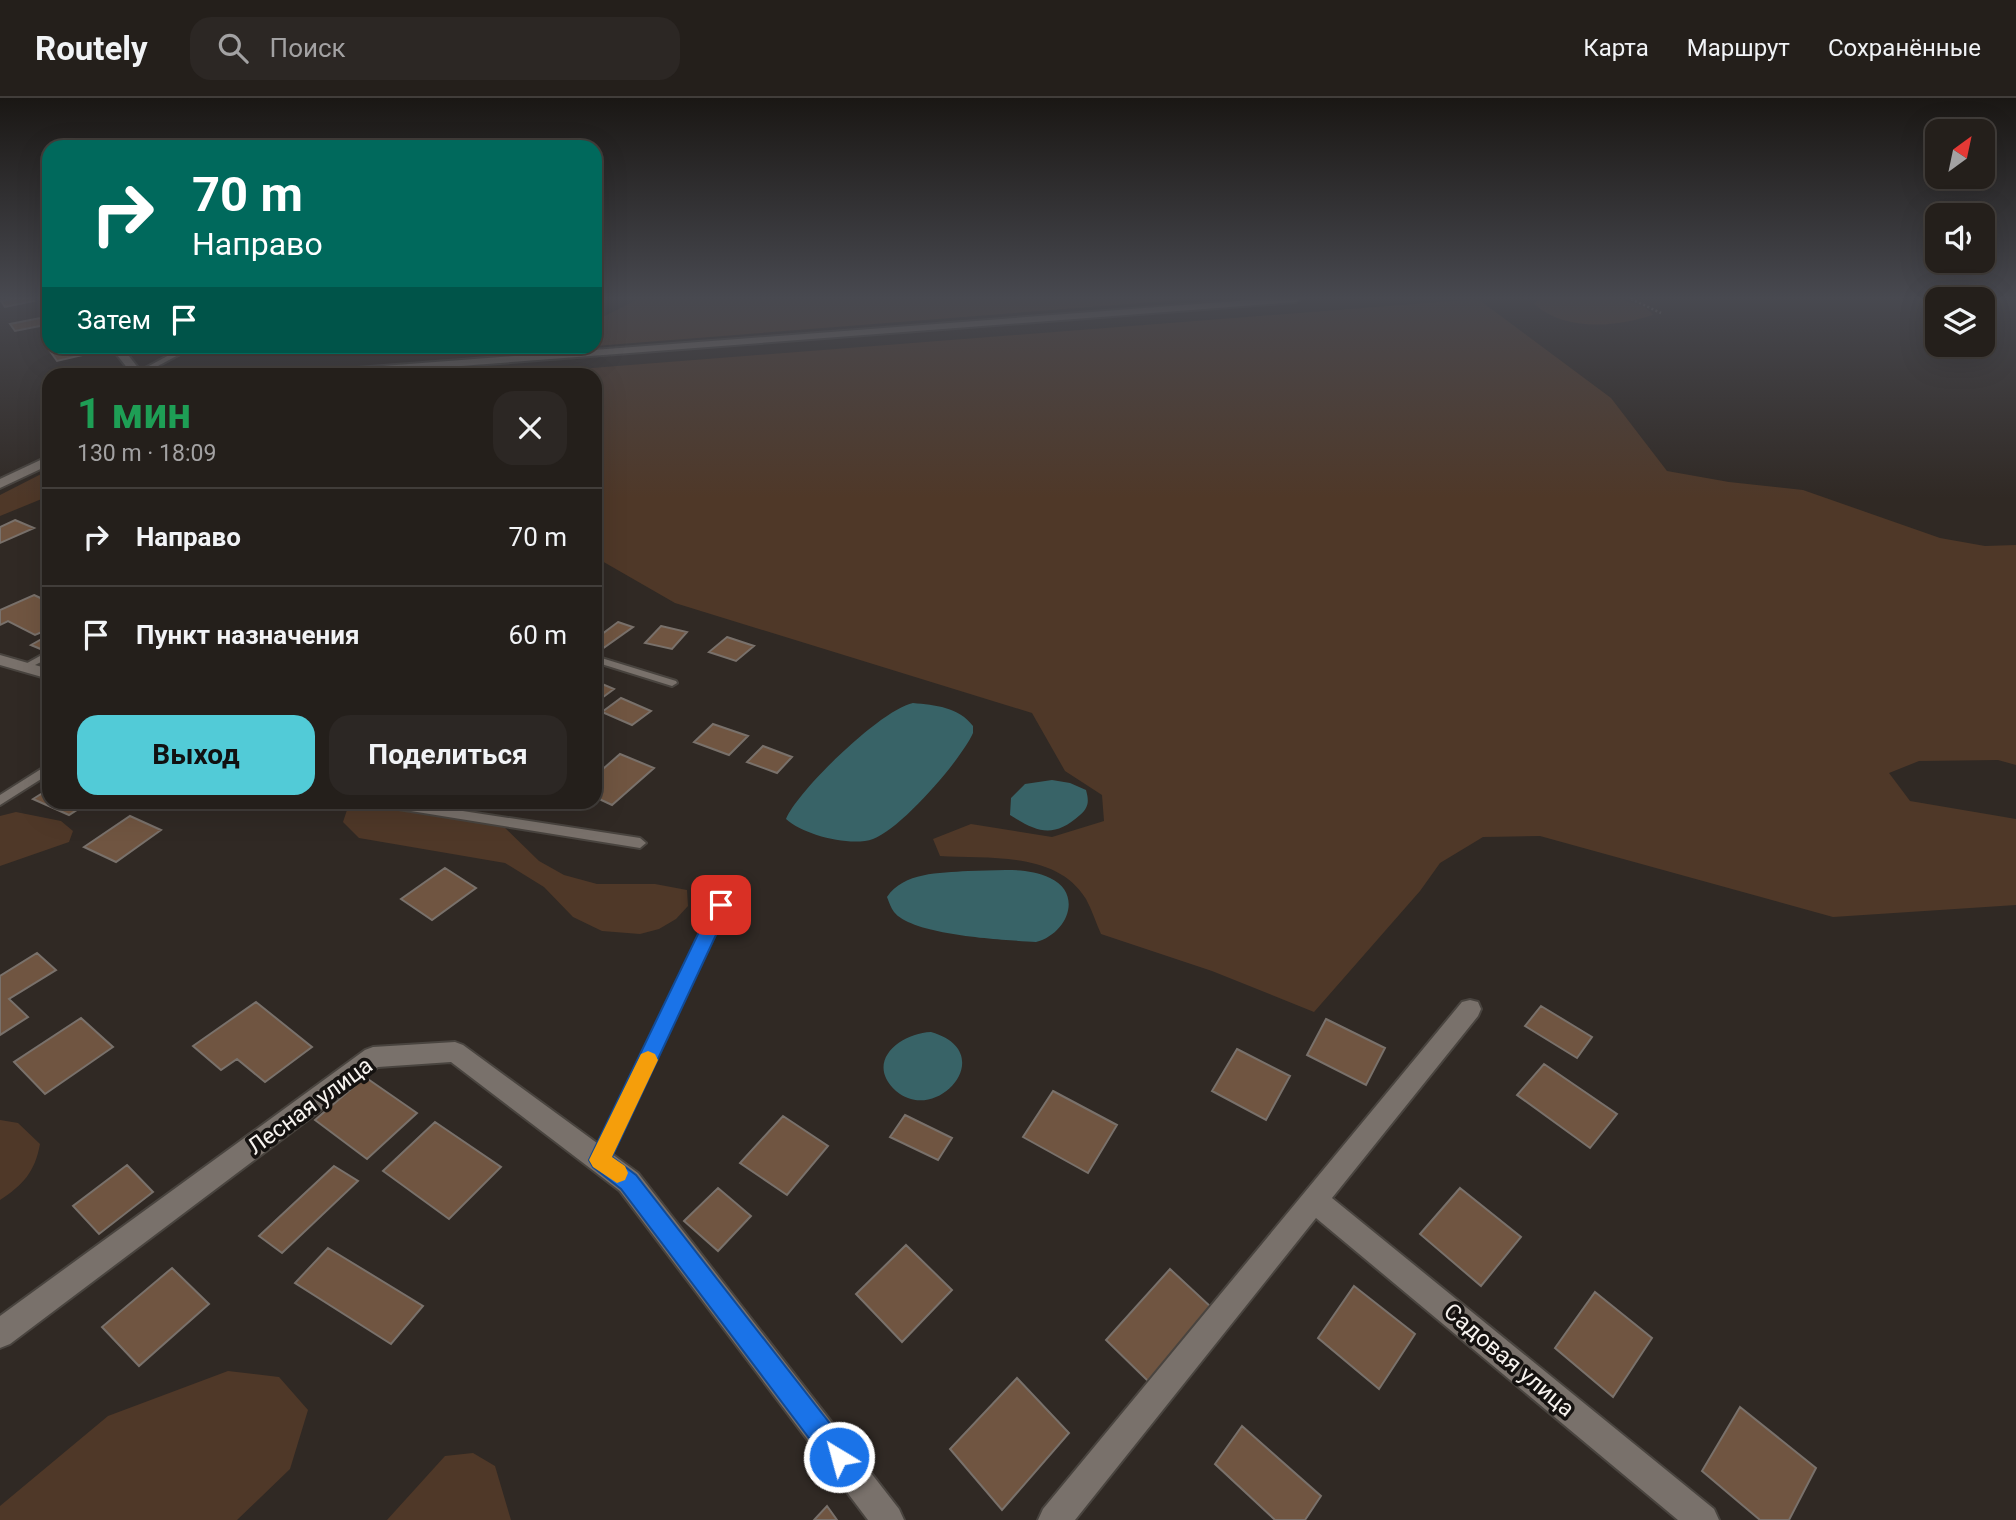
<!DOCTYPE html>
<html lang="ru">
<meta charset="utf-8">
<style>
:root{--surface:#241f1b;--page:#2c2724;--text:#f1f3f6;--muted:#a3a2a3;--line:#413d3a;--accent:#52cbd7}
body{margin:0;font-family:Roboto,sans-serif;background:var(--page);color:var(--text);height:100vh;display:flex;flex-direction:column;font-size:26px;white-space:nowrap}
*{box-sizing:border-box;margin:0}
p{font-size:23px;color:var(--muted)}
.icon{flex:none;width:38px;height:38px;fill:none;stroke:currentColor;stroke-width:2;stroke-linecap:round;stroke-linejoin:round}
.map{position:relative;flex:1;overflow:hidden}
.panel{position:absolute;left:42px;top:270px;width:560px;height:441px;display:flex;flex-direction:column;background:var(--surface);border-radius:21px;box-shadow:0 7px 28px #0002,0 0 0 2px var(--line)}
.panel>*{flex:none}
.top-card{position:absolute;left:42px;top:42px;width:560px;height:214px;border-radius:21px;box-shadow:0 7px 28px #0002,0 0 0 2px var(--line);background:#00695c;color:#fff;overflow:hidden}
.needle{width:46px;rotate:33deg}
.controls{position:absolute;left:1925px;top:21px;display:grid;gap:14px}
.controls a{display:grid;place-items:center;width:70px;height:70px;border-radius:14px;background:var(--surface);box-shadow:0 7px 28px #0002,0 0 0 2px var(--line);font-size:35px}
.pin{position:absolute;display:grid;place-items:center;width:60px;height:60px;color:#fff;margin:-30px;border-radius:14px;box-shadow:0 4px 10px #0006}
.me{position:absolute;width:77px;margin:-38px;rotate:323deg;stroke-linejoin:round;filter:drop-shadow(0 0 5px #0008)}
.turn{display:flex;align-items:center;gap:24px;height:147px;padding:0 35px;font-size:32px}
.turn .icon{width:91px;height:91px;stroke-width:2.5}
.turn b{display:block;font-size:49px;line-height:60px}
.then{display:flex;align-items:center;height:66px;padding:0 35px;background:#0003;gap:14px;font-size:26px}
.round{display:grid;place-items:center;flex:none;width:74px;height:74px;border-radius:21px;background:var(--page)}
.head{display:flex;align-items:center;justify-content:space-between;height:119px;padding:0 35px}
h1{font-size:42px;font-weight:700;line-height:52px;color:#1e9e55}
.primary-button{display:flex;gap:14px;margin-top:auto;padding:14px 35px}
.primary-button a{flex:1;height:80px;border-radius:21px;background:var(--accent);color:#111;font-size:28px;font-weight:700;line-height:80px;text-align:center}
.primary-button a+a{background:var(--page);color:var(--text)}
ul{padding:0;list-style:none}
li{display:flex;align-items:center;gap:21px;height:98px;padding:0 35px;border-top:2px solid var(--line)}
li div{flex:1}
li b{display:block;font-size:26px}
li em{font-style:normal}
header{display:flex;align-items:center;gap:42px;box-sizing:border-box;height:98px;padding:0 35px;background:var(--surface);border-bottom:2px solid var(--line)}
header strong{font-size:33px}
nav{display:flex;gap:38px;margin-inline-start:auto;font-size:24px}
.search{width:490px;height:63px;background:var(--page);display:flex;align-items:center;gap:18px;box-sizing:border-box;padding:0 24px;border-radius:21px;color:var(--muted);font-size:26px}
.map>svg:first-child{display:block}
.green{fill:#4f3828}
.water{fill:#386367}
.building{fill:#705541;stroke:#79716b;stroke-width:2}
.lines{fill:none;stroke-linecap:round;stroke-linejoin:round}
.service-casing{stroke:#49443f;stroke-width:4}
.minor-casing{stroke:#49443f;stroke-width:4}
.tertiary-casing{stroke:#49443f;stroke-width:4}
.path{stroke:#8c8782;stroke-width:2.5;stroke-dasharray:2 2.5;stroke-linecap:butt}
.service{fill:#79716b;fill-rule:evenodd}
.minor{fill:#79716b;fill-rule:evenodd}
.tertiary{fill:#79716b;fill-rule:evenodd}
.route{fill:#1a73e8;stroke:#114b97;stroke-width:2}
.slow{fill:#f59e0b}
.labels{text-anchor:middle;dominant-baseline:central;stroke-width:7;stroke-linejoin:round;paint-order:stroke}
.near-street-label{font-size:23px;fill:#f7f3ef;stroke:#151210}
</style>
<header>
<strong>Routely</strong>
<div class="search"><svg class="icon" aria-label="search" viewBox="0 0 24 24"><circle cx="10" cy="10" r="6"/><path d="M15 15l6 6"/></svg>Поиск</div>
<nav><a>Карта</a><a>Маршрут</a><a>Сохранённые</a></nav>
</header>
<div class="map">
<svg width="2016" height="1422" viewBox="0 0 2016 1422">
<rect width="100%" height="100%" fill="#302924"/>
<path class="green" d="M638,201H1192L595,248V223Z
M1478,201L1611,300L1667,373L1729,384L1803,392L1940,440L1985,448L2016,447V667L1998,662L1919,663L1889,675L1910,703L2016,721V807L1833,819L1540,738L1483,739L1440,765L1420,793L1314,914L1212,873L1101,836C1096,825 1092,812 1086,801C1057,753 989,761 940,758L933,741L971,726L1052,739L1104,723L1102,697L1065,673L1032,615L675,505L595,459V276H515Z
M1538,201C1565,199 1637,194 1653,217C1616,229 1566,234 1534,206Z
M49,372V398L0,418V397Z
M360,704H450L502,727L539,763L564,777L597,786H655L687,792L688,808L676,821L659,831L640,836L602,833L573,819L544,789L505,765L359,740L343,724L347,712Z
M16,714L61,723L73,733L69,744L0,768V718Z
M0,1022L18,1025L40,1046C35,1074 23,1087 0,1102Z
M228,1273L279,1279L308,1312L290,1371L237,1422H0V1408L108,1318Z
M473,1355L495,1368L511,1422H387L445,1358Z"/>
<path class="water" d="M913,605C935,607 959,609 973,628V635C961,662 901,731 873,741C851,749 803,737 786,721C798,692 882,611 913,605Z
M1052,682L1070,685L1086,692C1089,703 1089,709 1080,717C1054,740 1038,735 1010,717L1011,700L1025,686Z
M968,773C994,773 1026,768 1050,780C1084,796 1067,836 1036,844C1006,842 913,838 894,814C891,810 889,804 887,799C904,774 939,775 968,773Z
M931,934C1001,954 937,1028 896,993C864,964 900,935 931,934Z"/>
<path class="building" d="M12,201H32L34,203L5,209L1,203Z
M40,220L45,227L15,233L10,226Z
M76,248L83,257L57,263L47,249Z
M15,422L34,430L0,445V429Z
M34,497L49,504V531L35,537L8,523L0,527V512Z
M618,524L633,529L595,556V533L602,536Z
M661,528L687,534L672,551L645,545Z
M49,537V548L43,552L31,547Z
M727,539L754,548L736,563L709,554Z
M595,583L614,591L595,605Z
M621,600L651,613L632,627L602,614Z
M713,626L748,638L729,657L694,644Z
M763,648L792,659L777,675L747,664Z
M620,656L654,670L612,707L595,699V691L600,687L595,685V678Z
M49,691V704H89L69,717L33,701Z
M130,718L161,732L116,764L84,749Z
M445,770L476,790L432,822L401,801Z
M37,855L56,872L9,901L28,919L0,937V878Z
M256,904L312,949L265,984L237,961L221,972L193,948Z
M1541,908L1592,939L1577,960L1525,928Z
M81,920L113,949L45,996L14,964Z
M1326,921L1385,950L1366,987L1307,957Z
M1237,951L1290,978L1266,1022L1212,993Z
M1544,966L1617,1016L1590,1050L1517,997Z
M365,979L417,1015L367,1061L315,1022Z
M1053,993L1117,1027L1088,1075L1023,1039Z
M905,1017L952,1040L938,1062L890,1039Z
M783,1018L828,1048L787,1097L740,1065Z
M435,1024L501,1069L449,1121L383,1073Z
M127,1067L153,1094L99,1136L73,1108Z
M334,1068L358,1083L282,1155L259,1138Z
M718,1090L751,1118L718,1153L684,1123Z
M1460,1090L1521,1139L1481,1188L1420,1136Z
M906,1147L952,1192L902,1244L856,1196Z
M328,1150L423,1208L391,1246L295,1185Z
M172,1170L209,1206L139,1268L102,1229Z
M1170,1171L1211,1209L1148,1283L1106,1242Z
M1354,1188L1415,1236L1379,1291L1318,1240Z
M1595,1194L1652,1240L1613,1299L1555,1250Z
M1017,1280L1069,1335L1002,1412L950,1351Z
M1740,1309L1816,1370L1789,1422H1760L1702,1373Z
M1242,1328L1321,1398L1305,1422H1275L1215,1366Z
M827,1408L837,1422H814Z"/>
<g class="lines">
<defs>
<path id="service" d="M186,248H195L143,276H134Z
M49,553V560L25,572L20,569Z
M595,558L676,583L677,585L672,588L595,564Z
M49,666V676L0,707V697Z
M374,704H404L640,740L646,745L640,750L380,708Z
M721,802L726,803L728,807L606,1067L600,1070L594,1067L592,1062L594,1057L714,807L716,803Z"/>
<path id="minor" d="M110,248H121L143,276H132Z
M0,557L49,571V581L0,567Z
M1470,902L1478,904L1481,911L1478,918L1332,1100L1714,1411L1719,1422H1678L1316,1120L1075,1422H1038L1043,1411L1462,904Z
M455,944L463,947L638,1075L899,1411L904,1422H868L620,1093L451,964L378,969L10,1246L0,1250V1218L365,952L373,949Z"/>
<path id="tertiary" d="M1263,201H1301L1296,204L355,276H312L318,273Z
M49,358V367L0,390V381Z"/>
</defs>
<use href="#service" class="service-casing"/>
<use href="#minor" class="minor-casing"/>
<use href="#tertiary" class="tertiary-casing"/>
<path class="path" d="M1631,201L1661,215"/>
<use href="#service" class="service"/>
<use href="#minor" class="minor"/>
<use href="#tertiary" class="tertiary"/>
</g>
<linearGradient id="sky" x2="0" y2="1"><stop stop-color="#1a1714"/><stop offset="0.5" stop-color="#484950"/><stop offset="1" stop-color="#484950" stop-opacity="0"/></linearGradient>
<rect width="2016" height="400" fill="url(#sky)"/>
<path class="route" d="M721,800L727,802L730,807L612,1059L636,1077L849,1350L852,1359L849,1368L839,1372L830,1368L621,1091L593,1069L589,1062L712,807L715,802Z"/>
<path class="slow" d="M648,953L655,956L658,962L612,1059L625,1068L628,1075L625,1082L617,1085L593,1069L589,1062L641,956Z"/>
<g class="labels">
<g class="near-street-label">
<text transform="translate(310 1008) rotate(-36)">Лесная улица</text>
<text transform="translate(1509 1262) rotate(40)">Садовая улица</text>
</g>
</g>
</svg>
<div class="controls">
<a><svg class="needle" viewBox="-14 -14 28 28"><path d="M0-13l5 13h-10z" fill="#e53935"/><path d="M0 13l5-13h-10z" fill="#a3a2a3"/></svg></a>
<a><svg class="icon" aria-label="sound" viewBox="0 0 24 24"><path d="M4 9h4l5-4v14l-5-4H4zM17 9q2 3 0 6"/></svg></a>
<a><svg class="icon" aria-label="layers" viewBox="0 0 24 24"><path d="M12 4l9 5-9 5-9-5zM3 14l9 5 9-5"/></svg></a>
</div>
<div class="pin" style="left:721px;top:807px;background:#d93025"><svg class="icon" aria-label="arrive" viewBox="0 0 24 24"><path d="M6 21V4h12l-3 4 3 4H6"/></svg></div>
<svg class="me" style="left:839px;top:1359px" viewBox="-20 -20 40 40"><circle r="17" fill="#1a73e8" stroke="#fff" stroke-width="3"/><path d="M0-11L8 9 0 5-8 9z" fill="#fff"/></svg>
<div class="top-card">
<div class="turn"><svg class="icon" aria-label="right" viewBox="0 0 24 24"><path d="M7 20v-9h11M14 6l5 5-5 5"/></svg><div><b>70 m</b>Направо</div></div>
<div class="then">Затем<svg class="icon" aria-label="arrive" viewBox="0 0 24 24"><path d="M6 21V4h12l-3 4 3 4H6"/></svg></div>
</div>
<section class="panel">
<div class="head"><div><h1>1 мин</h1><p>130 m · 18:09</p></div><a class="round"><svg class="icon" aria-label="close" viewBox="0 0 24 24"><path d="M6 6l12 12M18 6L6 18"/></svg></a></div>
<ul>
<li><svg class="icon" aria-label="right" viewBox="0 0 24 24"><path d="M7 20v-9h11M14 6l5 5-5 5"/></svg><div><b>Направо</b></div><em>70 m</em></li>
<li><svg class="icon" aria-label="arrive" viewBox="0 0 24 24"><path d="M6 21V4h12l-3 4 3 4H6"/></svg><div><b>Пункт назначения</b></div><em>60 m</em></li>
</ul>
<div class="primary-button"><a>Выход</a><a>Поделиться</a></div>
</section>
</div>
